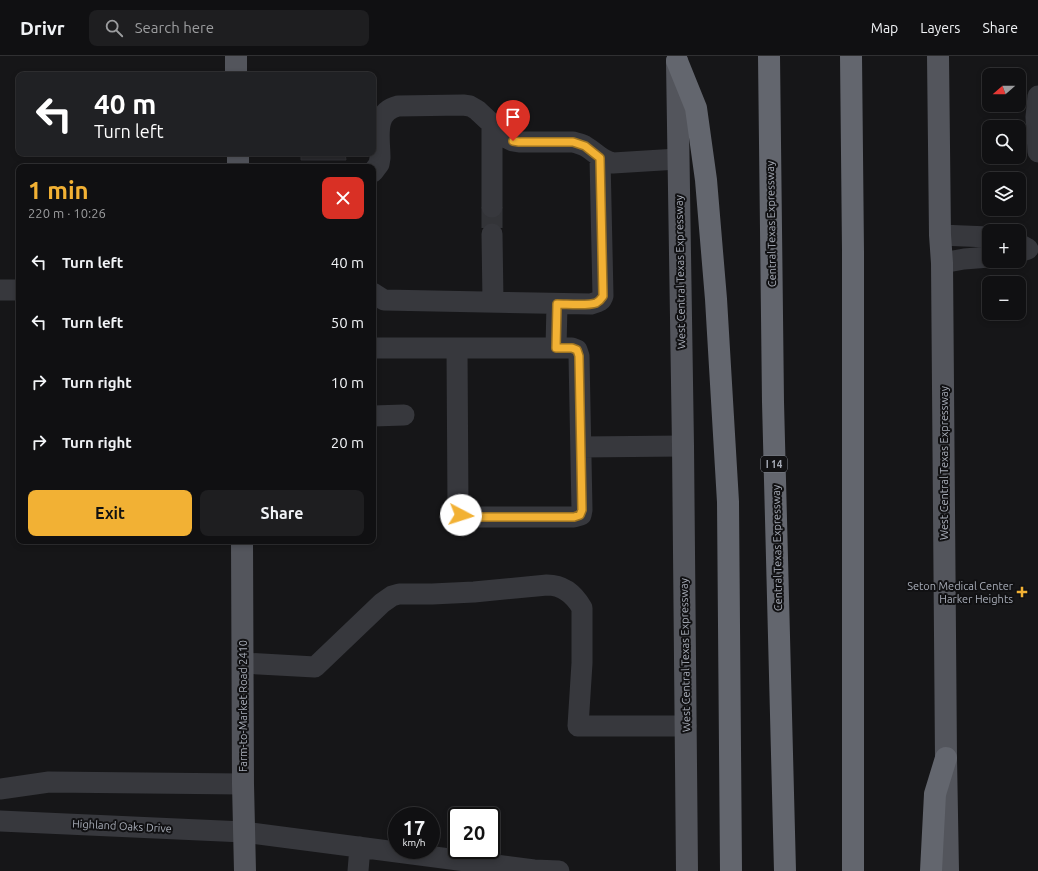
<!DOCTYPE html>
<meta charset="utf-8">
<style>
:root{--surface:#101012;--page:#1e1e20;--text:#f1f3f6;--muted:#9c9d9f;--line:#303032;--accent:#f2b134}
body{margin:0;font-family:Ubuntu,sans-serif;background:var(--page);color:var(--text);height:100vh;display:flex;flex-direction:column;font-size:15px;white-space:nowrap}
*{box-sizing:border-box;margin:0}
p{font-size:13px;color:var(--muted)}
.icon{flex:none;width:22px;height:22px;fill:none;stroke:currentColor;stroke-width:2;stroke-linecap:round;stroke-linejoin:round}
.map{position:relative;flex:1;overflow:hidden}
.sheet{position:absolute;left:16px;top:108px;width:360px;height:380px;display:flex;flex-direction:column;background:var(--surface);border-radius:8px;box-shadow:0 2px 6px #0003,0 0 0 1px var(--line)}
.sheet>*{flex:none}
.hud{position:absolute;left:16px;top:16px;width:360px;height:84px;border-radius:8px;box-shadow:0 2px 6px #0003,0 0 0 1px var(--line);background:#202124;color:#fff;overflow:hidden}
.needle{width:26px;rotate:250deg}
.fabs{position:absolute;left:982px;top:12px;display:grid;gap:8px}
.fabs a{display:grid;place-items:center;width:44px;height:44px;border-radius:8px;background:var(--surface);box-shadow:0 2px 6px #0003,0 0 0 1px var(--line);font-size:20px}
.speed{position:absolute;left:388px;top:751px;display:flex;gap:8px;font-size:20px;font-weight:700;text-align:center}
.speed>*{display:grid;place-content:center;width:52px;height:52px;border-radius:50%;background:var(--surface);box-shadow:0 2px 6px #0003,0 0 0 1px var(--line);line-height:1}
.speed small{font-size:10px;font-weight:400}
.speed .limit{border:2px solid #111;border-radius:6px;background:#fff;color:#111}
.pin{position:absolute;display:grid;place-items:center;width:34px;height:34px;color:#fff;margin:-41px -17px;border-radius:50% 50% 50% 0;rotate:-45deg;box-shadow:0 0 4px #0007}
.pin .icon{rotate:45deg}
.me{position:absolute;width:44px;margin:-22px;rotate:95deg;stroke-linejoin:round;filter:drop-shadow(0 0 3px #0008)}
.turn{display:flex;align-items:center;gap:14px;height:84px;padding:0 12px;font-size:18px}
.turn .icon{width:52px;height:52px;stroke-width:2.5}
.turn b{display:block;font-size:28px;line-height:34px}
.round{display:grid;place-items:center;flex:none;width:42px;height:42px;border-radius:8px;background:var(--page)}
.headline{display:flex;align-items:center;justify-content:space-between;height:68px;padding:0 12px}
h1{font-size:24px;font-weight:600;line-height:30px;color:var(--accent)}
.cta{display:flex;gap:8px;margin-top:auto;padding:8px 12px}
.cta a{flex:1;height:46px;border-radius:8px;background:var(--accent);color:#111;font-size:16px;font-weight:600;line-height:46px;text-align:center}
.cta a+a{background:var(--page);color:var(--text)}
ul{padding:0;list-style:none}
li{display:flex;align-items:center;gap:12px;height:60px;padding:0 12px}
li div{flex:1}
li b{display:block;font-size:15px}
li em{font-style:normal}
header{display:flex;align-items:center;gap:24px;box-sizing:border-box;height:56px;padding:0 20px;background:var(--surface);border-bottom:1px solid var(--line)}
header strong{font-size:19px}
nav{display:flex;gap:22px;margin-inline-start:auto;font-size:14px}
.search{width:280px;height:36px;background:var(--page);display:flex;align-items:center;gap:10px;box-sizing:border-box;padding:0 14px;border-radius:8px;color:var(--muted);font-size:15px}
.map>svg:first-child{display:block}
.building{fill:#29292c;stroke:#303034}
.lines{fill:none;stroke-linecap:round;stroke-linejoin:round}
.minor-tunnel{stroke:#333438;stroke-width:21;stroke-dasharray:21 10;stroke-linecap:butt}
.minor{stroke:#37383d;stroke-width:21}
.major{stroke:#53555c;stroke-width:22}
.highway{stroke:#63666e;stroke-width:22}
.route-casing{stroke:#9d7322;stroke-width:10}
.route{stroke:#f2b134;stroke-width:7}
.poi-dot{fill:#f2b134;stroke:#111113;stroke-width:1.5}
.labels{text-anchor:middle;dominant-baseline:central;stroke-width:4;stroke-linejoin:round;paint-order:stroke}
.shield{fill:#111113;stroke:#7b7e86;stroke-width:1}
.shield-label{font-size:10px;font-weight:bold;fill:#a8adb8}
.street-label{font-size:11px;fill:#a8adb8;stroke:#111113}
.poi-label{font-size:11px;fill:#a8adb8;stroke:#111113;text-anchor:end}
</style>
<header>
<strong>Drivr</strong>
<div class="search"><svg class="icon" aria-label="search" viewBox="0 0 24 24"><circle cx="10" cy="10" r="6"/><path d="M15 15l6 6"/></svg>Search here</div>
<nav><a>Map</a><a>Layers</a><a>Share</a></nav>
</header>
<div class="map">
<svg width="1038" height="815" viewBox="0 0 1038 815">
<rect width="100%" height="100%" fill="#161618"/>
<path class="building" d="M301,97H345L346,104H301Z"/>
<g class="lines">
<path class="minor-tunnel" d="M492,151V178"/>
<path class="minor" d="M1038,40L1036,61L1038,96
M492,68V151
M373,116L379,108L380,102C380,82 373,56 398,50L463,49L470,50L477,54L507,82L513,85L519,86H573C577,87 581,88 585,90C597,97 600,104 613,107L678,103
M492,178L493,246
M940,179L989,181
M1019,188L1028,193L1019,196
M942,207L964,203L989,201
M0,234H19
M373,237L384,244L591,248L597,246L601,244L603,240L600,102
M373,292H572L577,294L579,300L582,454L581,459L574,461H465L461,459L458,453L457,292
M556,292L557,248
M373,360L404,359
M581,391L683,390
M243,607L315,611L382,547L392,540L399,538H432L474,536L547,529C563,529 574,538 582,552V607L578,670H686
M0,733L49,726L243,728
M0,765L244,776L534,814L559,815
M358,815L360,791"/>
<path class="major" d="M236,0V19
M938,0L940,179L942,207L946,702L948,815
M677,5L683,390L687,815
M238,97V111
M242,485L243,728L245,815"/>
<path class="highway" d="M769,0L773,346L785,815
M851,0L853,195V815
M677,5L696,52L706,124L716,243L728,446L731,815
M931,815L935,738L946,702"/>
</g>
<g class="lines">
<defs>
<path id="route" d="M461,459L465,461H574L580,459L582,454L579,300L577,294L572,292H556L557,248C567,248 588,250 596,247C600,245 601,243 603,240L600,102L585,90L573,86H519L513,85"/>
</defs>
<use href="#route" class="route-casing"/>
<use href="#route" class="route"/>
</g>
<path class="poi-dot" d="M1020 530h4v4h4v4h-4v4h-4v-4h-4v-4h4z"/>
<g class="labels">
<rect class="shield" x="761" y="400" width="26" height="16" rx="3"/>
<g class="shield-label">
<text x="774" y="408">I 14</text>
</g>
<g class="street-label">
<text transform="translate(771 168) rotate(-91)">Central Texas Expressway</text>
<text transform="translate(680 216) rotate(-91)">West Central Texas Expressway</text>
<text transform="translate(944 407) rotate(-90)">West Central Texas Expressway</text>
<text transform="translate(777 492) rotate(-91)">Central Texas Expressway</text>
<text transform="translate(685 599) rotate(-91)">West Central Texas Expressway</text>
<text transform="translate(243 650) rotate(-90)">Farm-to-Market Road 2410</text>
<text transform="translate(122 770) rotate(3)">Highland Oaks Drive</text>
</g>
<g class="poi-label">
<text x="1013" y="530">Seton Medical Center<tspan x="1013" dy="13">Harker Heights</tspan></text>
</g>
</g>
</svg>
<div class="fabs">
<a><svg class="needle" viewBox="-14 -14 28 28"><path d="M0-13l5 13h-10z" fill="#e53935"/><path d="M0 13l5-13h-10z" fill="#9c9d9f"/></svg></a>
<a><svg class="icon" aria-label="search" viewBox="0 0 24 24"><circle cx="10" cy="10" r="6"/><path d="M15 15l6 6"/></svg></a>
<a><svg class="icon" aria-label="layers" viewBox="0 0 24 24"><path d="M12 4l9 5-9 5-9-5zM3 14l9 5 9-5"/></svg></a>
<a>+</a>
<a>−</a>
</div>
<div class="speed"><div>17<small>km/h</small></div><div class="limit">20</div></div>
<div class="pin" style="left:513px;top:85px;background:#d93025"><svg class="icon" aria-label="arrive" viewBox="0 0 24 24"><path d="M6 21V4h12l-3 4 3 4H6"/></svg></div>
<svg class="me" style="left:461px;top:459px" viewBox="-20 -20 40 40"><circle r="19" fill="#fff"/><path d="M0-13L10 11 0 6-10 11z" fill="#f2b134"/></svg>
<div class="hud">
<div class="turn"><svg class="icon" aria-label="left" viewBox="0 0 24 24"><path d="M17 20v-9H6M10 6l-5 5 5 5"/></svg><div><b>40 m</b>Turn left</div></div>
</div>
<section class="sheet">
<div class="headline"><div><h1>1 min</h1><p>220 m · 10:26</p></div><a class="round" style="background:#d93025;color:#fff"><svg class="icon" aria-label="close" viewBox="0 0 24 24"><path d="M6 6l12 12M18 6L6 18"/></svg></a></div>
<ul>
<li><svg class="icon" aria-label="left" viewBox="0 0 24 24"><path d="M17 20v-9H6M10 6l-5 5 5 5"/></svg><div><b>Turn left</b></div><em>40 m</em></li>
<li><svg class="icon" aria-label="left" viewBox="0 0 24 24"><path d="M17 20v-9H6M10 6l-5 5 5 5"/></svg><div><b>Turn left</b></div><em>50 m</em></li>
<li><svg class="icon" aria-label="right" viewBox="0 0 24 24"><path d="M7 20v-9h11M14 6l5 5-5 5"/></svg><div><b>Turn right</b></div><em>10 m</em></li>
<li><svg class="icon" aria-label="right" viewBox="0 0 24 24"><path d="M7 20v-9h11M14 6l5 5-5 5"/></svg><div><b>Turn right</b></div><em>20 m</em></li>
</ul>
<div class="cta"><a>Exit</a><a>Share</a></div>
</section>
</div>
